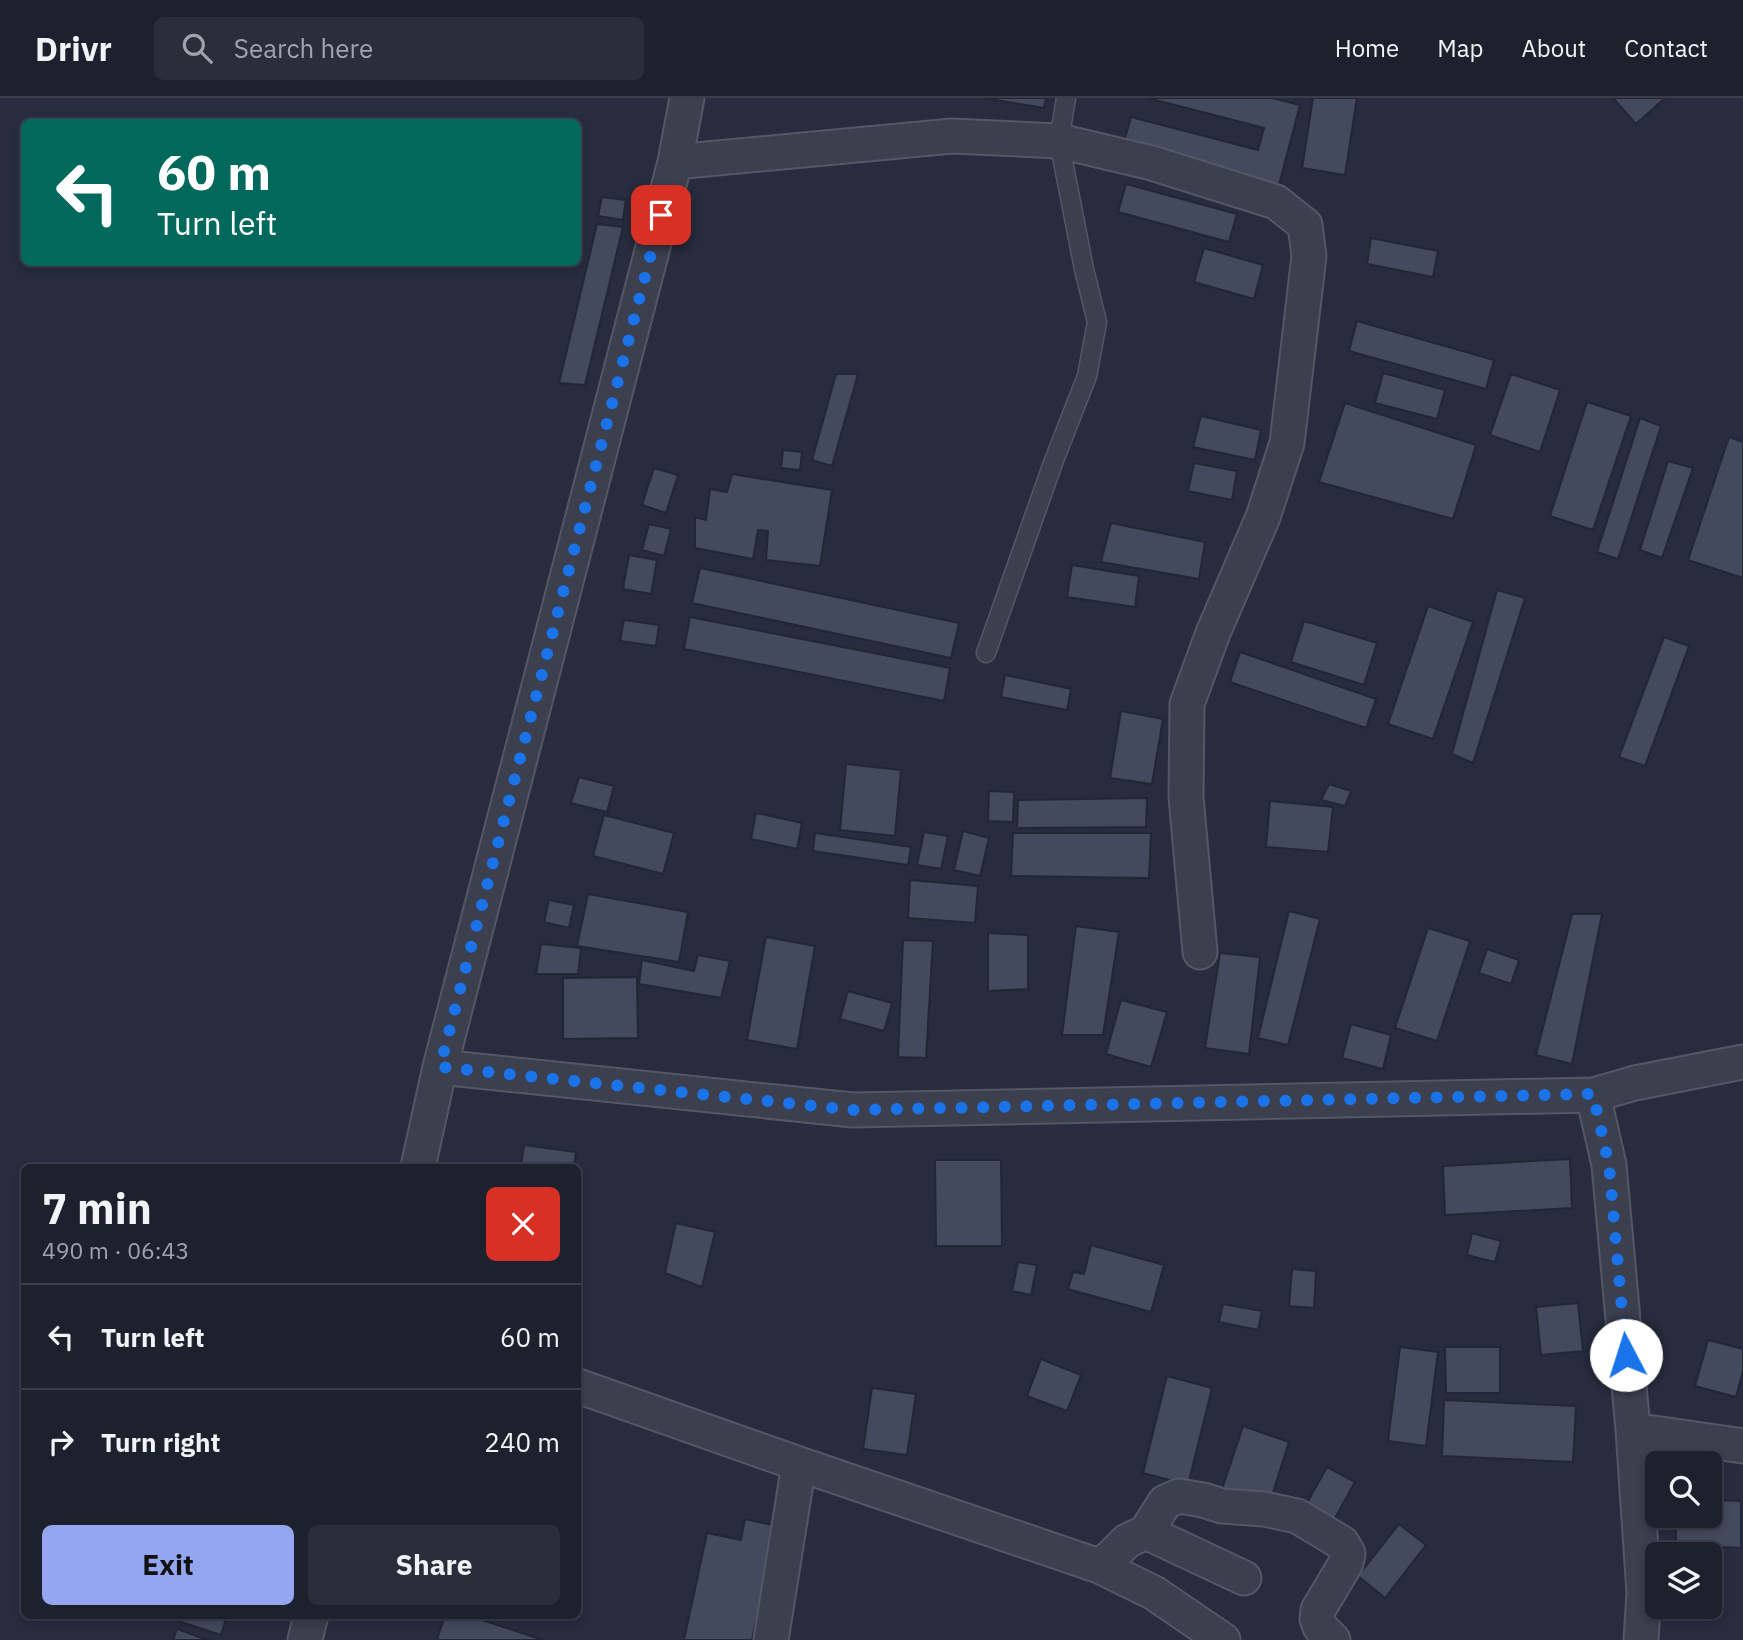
<!DOCTYPE html>
<meta charset="utf-8">
<style>
:root{--surface:#1d212e;--page:#2a2e3a;--text:#f1f3f6;--muted:#a0a3aa;--line:#3b3e4a;--accent:#95a6f0}
body{margin:0;font-family:"IBM Plex Sans",sans-serif;background:var(--page);color:var(--text);height:100vh;display:flex;flex-direction:column;font-size:26px;white-space:nowrap}
*{box-sizing:border-box;margin:0}
p{font-size:23px;color:var(--muted)}
.icon{flex:none;width:38px;height:38px;fill:none;stroke:currentColor;stroke-width:2;stroke-linecap:round;stroke-linejoin:round}
.map{position:relative;flex:1;overflow:hidden}
.details{position:absolute;left:21px;top:1066px;width:560px;height:455px;display:flex;flex-direction:column;background:var(--surface);border-radius:10px;box-shadow:0 4px 10px #0003,0 0 0 2px var(--line)}
.details>*{flex:none}
.guide{position:absolute;left:21px;top:21px;width:560px;height:147px;border-radius:10px;box-shadow:0 4px 10px #0003,0 0 0 2px var(--line);background:#00695c;color:#fff;overflow:hidden}
.tools{position:absolute;left:1645px;top:1353px;display:grid;gap:14px}
.tools a{display:grid;place-items:center;width:77px;height:77px;border-radius:10px;background:var(--surface);box-shadow:0 4px 10px #0003,0 0 0 2px var(--line);font-size:35px}
.pin{position:absolute;display:grid;place-items:center;width:60px;height:60px;color:#fff;margin:-30px;border-radius:14px;box-shadow:0 4px 10px #0006}
.me{position:absolute;width:77px;margin:-38px;rotate:355deg;stroke-linejoin:round;filter:drop-shadow(0 0 5px #0008)}
.turn{display:flex;align-items:center;gap:24px;height:147px;padding:0 21px;font-size:32px}
.turn .icon{width:91px;height:91px;stroke-width:2.5}
.turn b{display:block;font-size:49px;line-height:60px}
.round{display:grid;place-items:center;flex:none;width:74px;height:74px;border-radius:10px;background:var(--page)}
.headline{display:flex;align-items:center;justify-content:space-between;height:119px;padding:0 21px}
h1{font-size:42px;font-weight:700;line-height:52px}
.cta{display:flex;gap:14px;margin-top:auto;padding:14px 21px}
.cta a{flex:1;height:80px;border-radius:10px;background:var(--accent);color:#111;font-size:28px;font-weight:700;line-height:80px;text-align:center}
.cta a+a{background:var(--page);color:var(--text)}
ul{padding:0;list-style:none}
li{display:flex;align-items:center;gap:21px;height:105px;padding:0 21px;border-top:2px solid var(--line)}
li div{flex:1}
li b{display:block;font-size:26px}
li em{font-style:normal}
header{display:flex;align-items:center;gap:42px;box-sizing:border-box;height:98px;padding:0 35px;background:var(--surface);border-bottom:2px solid var(--line)}
header strong{font-size:33px}
nav{display:flex;gap:38px;margin-inline-start:auto;font-size:24px}
.search{width:490px;height:63px;background:var(--page);display:flex;align-items:center;gap:18px;box-sizing:border-box;padding:0 24px;border-radius:10px;color:var(--muted);font-size:26px}
.map>svg:first-child{display:block}
.building{fill:#444a5d;stroke:#222635;stroke-width:2}
.lines{fill:none;stroke-linecap:round;stroke-linejoin:round}
.service-casing{stroke:#535766;stroke-width:21}
.minor-casing{stroke:#535766;stroke-width:37}
.service{stroke:#3b3f4e;stroke-width:18}
.minor{stroke:#3b3f4e;stroke-width:33}
.route{stroke:#1a73e8;stroke-width:12;stroke-dasharray:0 21.6}
</style>
<header>
<strong>Drivr</strong>
<div class="search"><svg class="icon" aria-label="search" viewBox="0 0 24 24"><circle cx="10" cy="10" r="6"/><path d="M15 15l6 6"/></svg>Search here</div>
<nav><a>Home</a><a>Map</a><a>About</a><a>Contact</a></nav>
</header>
<div class="map">
<svg width="1743" height="1542" viewBox="0 0 1743 1542">
<rect width="100%" height="100%" fill="#272c3e"/>
<path class="building" d="M984,0H1046L1044,10Z
M1148,0H1272L1300,7L1279,87L1123,47L1131,19L1258,52L1264,30Z
M1313,0H1357L1345,77L1302,70Z
M1613,0H1665L1636,26Z
M1126,86L1237,116L1229,144L1118,114Z
M602,99L626,102L623,122L598,118Z
M597,126L623,129L585,287L559,285Z
M1371,140L1438,153L1433,179L1367,166Z
M1204,150L1263,167L1254,201L1194,184Z
M1357,223L1494,262L1486,291L1349,253Z
M1383,275L1445,292L1437,321L1375,305Z
M836,276H858L832,368L812,362Z
M1511,276L1560,292L1540,354L1490,337Z
M1587,304L1631,318L1593,432L1550,418Z
M1345,305L1476,347L1453,421L1319,384Z
M1201,318L1261,332L1255,362L1193,349Z
M1640,320L1661,328L1618,461L1597,454Z
M1729,339L1743,344V480L1688,462Z
M783,352L802,354L800,372L781,370Z
M1668,363L1693,370L1662,460L1640,452Z
M1194,365L1237,373L1232,402L1188,393Z
M654,370L678,377L666,415L642,407Z
M732,376L832,392L820,468L766,462L768,433L758,432L753,461L695,450V419L706,422L710,391L727,394Z
M1111,425L1205,444L1199,481L1101,464Z
M649,426L671,431L664,458L642,452Z
M629,457L657,462L651,496L623,491Z
M1072,467L1139,478L1135,509L1067,499Z
M700,470L959,525L951,560L692,505Z
M1497,492L1525,500L1473,665L1452,656Z
M1428,508L1473,524L1433,641L1388,626Z
M690,519L950,570L944,603L684,551Z
M624,522L659,527L656,548L620,543Z
M1304,523L1377,545L1364,587L1291,564Z
M1664,539L1689,548L1645,668L1619,659Z
M1240,554L1376,601L1366,630L1230,584Z
M1005,577L1071,591L1067,612L1001,599Z
M1121,613L1163,621L1152,686L1110,680Z
M846,666L901,672L895,738L840,732Z
M579,679L614,688L607,714L571,705Z
M1329,686L1351,693L1345,708L1321,702Z
M989,693L1014,694L1013,724L988,723Z
M1147,700L1146,729L1017,730L1018,702Z
M1270,703L1333,709L1328,754L1266,749Z
M756,715L802,725L797,751L751,741Z
M604,717L674,735L663,776L593,758Z
M963,733L989,740L980,778L954,772Z
M924,734L948,738L941,771L917,767Z
M815,735L911,749L908,767L813,753Z
M1013,735H1151L1149,780L1011,778Z
M910,782L978,788L975,825L908,820Z
M588,796L688,814L679,864L577,848Z
M549,802L574,807L569,830L544,824Z
M1289,813L1320,821L1288,947L1258,940Z
M1572,816H1602L1572,966L1536,957Z
M1076,828L1119,834L1103,937H1062Z
M1428,830L1470,843L1437,943L1395,930Z
M988,835L1028,837V891L988,893Z
M766,839L815,848L797,951L747,942Z
M903,842L933,843L926,960L898,959Z
M541,846L581,850L578,876H536Z
M1487,851L1519,862L1511,886L1479,875Z
M1220,855L1260,859L1249,956L1205,950Z
M698,857L730,863L721,900L639,886L642,862L694,873Z
M637,879L638,940L563,941V880Z
M848,893L892,905L884,933L840,921Z
M1121,902L1167,914L1151,969L1106,956Z
M1351,926L1391,937L1383,971L1342,960Z
M524,1047L576,1054L574,1069H521Z
M1570,1061L1572,1110L1445,1117L1443,1068Z
M935,1062H1001L1002,1148H936Z
M676,1125L715,1134L702,1189L665,1175Z
M1472,1135L1501,1143L1495,1164L1467,1157Z
M1091,1147L1164,1167L1151,1214L1068,1191L1073,1174L1084,1176Z
M1018,1164L1037,1167L1031,1197L1012,1193Z
M1292,1171L1316,1173L1314,1210L1289,1208Z
M1578,1205L1583,1253L1541,1257L1536,1209Z
M1223,1206L1262,1213L1258,1232L1219,1224Z
M1708,1242L1743,1251V1273L1736,1299L1695,1288Z
M1400,1249L1438,1254L1426,1348L1388,1343Z
M1445,1249H1500V1295H1446Z
M1041,1261L1081,1277L1067,1313L1027,1298Z
M1167,1278L1212,1290L1188,1387L1143,1375Z
M872,1290L916,1296L907,1357L863,1351Z
M1444,1302L1576,1308L1573,1364L1442,1358Z
M1243,1328L1289,1344L1269,1407L1222,1391Z
M1327,1369L1355,1384L1330,1429L1302,1414Z
M1710,1402L1741,1403V1450L1676,1447V1418H1710Z
M745,1421L777,1428L752,1542H684L707,1435L741,1442Z
M1399,1426L1426,1447L1385,1500L1358,1478Z
M180,1517H227L221,1537L178,1523Z
M445,1517H467L543,1542H437Z
M177,1531L208,1542H173Z"/>
<g class="lines">
<defs>
<path id="service" d="M986,555L1053,365L1087,278L1097,224L1084,171L1059,43L1066,0"/>
<path id="minor" d="M675,64L952,38L1059,43L1152,65L1276,104L1305,127L1309,158L1287,345L1263,419L1213,535L1187,606L1186,699L1200,854
M440,969L853,1012L1593,997L1635,985L1743,964
M1593,997L1609,1067L1633,1332L1644,1495L1641,1542
M418,1069L440,969L675,64L687,0
M578,1288L799,1366L1099,1468L1154,1495L1223,1542
M1633,1332L1743,1348
M1146,1434L1244,1480
M1099,1468L1111,1459L1127,1443L1146,1434L1165,1404L1179,1398L1203,1402L1222,1408L1264,1411L1297,1418L1342,1445L1348,1455L1346,1465L1318,1512L1317,1521L1320,1529L1333,1542
M305,1542L311,1517
M771,1542L799,1366"/>
</defs>
<use href="#service" class="service-casing"/>
<use href="#minor" class="minor-casing"/>
<use href="#service" class="service"/>
<use href="#minor" class="minor"/>
</g>
<g class="lines">
<path class="route" d="M661,117L440,969L853,1012L1593,996L1609,1067L1626,1257"/>
</g>
</svg>
<div class="tools">
<a><svg class="icon" aria-label="search" viewBox="0 0 24 24"><circle cx="10" cy="10" r="6"/><path d="M15 15l6 6"/></svg></a>
<a><svg class="icon" aria-label="layers" viewBox="0 0 24 24"><path d="M12 4l9 5-9 5-9-5zM3 14l9 5 9-5"/></svg></a>
</div>
<div class="pin" style="left:661px;top:117px;background:#d93025"><svg class="icon" aria-label="arrive" viewBox="0 0 24 24"><path d="M6 21V4h12l-3 4 3 4H6"/></svg></div>
<svg class="me" style="left:1626px;top:1257px" viewBox="-20 -20 40 40"><circle r="19" fill="#fff"/><path d="M0-13L10 11 0 6-10 11z" fill="#1a73e8"/></svg>
<div class="guide">
<div class="turn"><svg class="icon" aria-label="left" viewBox="0 0 24 24"><path d="M17 20v-9H6M10 6l-5 5 5 5"/></svg><div><b>60 m</b>Turn left</div></div>
</div>
<section class="details">
<div class="headline"><div><h1>7 min</h1><p>490 m · 06:43</p></div><a class="round" style="background:#d93025;color:#fff"><svg class="icon" aria-label="close" viewBox="0 0 24 24"><path d="M6 6l12 12M18 6L6 18"/></svg></a></div>
<ul>
<li><svg class="icon" aria-label="left" viewBox="0 0 24 24"><path d="M17 20v-9H6M10 6l-5 5 5 5"/></svg><div><b>Turn left</b></div><em>60 m</em></li>
<li><svg class="icon" aria-label="right" viewBox="0 0 24 24"><path d="M7 20v-9h11M14 6l5 5-5 5"/></svg><div><b>Turn right</b></div><em>240 m</em></li>
</ul>
<div class="cta"><a>Exit</a><a>Share</a></div>
</section>
</div>
